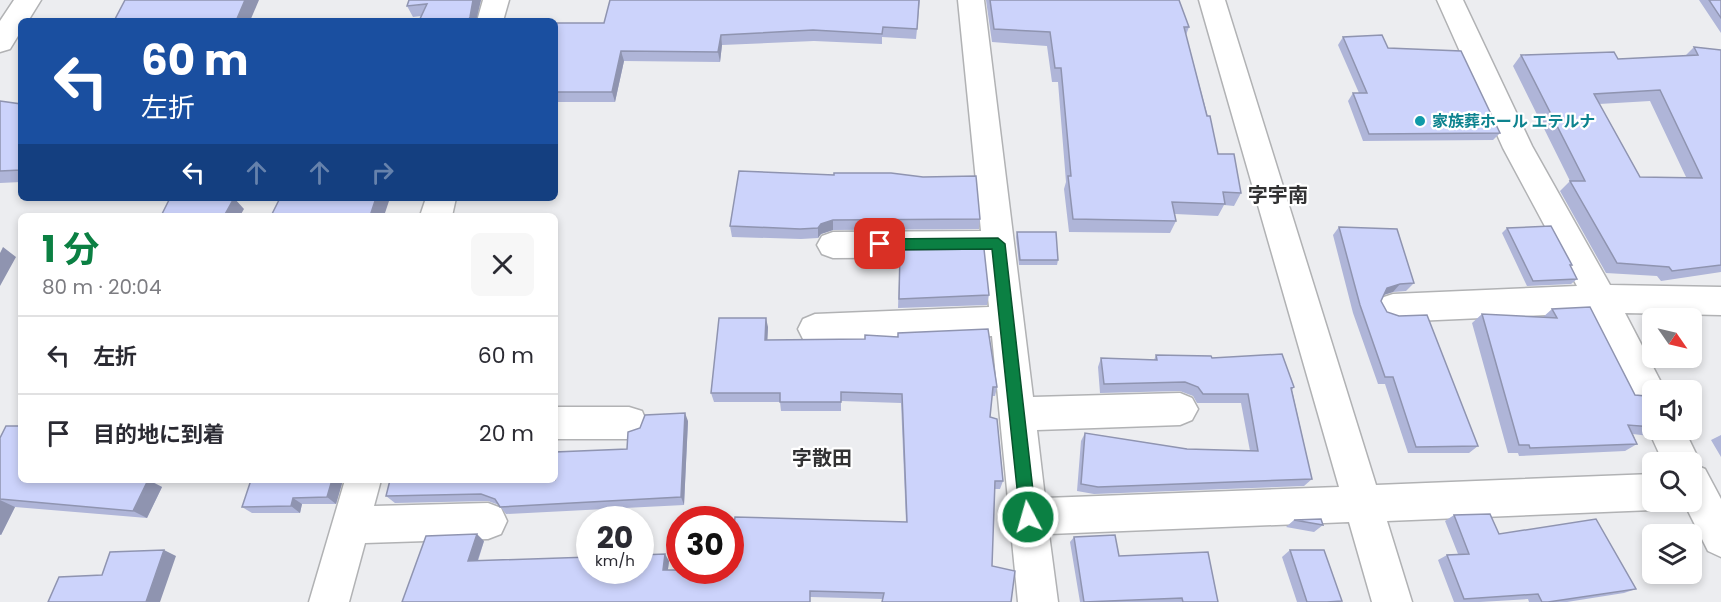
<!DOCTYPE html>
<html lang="ja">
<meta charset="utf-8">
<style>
:root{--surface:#fff;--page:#f7f7f7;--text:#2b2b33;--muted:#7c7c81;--line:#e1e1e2;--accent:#0b8043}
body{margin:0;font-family:Poppins,"Noto Sans JP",sans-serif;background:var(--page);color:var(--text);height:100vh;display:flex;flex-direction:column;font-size:22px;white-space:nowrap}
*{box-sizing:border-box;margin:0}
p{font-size:20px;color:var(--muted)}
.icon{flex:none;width:33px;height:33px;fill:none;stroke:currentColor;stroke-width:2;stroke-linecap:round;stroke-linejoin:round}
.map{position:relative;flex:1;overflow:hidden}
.panel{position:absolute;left:18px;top:213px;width:540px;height:270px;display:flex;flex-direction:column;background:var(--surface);border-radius:9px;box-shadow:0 3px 9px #0003}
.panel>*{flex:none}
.guide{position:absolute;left:18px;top:18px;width:540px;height:183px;border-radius:9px;box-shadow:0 3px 9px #0003;background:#1a4fa0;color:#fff;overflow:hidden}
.needle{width:39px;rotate:124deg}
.controls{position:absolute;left:1642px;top:308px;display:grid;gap:12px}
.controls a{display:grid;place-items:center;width:60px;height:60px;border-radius:9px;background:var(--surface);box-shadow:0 3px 9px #0003;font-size:30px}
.speed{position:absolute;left:576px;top:506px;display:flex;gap:12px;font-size:30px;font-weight:700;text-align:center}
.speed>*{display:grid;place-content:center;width:78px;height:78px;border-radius:50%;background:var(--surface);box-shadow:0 3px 9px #0003;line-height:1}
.speed small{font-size:15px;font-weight:400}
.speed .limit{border:9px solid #d22;background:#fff;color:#111}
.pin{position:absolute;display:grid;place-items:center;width:51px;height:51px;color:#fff;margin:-26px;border-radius:12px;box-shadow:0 3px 9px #0006}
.me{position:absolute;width:66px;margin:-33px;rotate:354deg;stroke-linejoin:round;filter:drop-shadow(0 0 4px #0008)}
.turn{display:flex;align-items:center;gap:21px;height:126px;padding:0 24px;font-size:27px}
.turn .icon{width:78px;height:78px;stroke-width:2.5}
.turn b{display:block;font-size:42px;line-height:51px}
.lanes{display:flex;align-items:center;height:57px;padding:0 24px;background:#0003;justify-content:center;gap:30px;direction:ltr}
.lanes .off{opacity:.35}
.round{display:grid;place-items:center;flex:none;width:63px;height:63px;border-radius:9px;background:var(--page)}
.head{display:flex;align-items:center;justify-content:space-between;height:102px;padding:0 24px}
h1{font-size:36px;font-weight:700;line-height:45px;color:var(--accent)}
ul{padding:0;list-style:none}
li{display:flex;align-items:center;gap:18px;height:78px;padding:0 24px;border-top:2px solid var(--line)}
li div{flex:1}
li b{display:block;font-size:22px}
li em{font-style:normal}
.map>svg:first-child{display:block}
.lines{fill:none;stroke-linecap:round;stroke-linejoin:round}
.minor-casing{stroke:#b1b2b4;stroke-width:3}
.minor{fill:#fff;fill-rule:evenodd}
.wall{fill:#afb5d8;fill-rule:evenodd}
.shaded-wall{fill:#8f94b0}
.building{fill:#ccd3fb;stroke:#8f94b0;stroke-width:1.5;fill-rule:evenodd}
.route{fill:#0b8043;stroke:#07532c;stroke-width:1.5}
.culture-dot{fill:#0f9aa8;stroke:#fff;stroke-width:2}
.labels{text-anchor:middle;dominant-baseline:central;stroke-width:4.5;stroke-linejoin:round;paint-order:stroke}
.culture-label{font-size:16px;font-weight:bold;fill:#0d838f;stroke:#fff;text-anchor:start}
.quarter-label{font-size:20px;font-weight:bold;fill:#323233;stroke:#fff}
</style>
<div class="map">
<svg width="1721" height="602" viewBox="0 0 1721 602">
<rect width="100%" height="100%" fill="#ecedf0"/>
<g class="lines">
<defs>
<path id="minor" d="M14,0H41L28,21H21V31L10,49L0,52V21Z
M483,0H509L503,21H477Z
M958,0H984L1033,397L1180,393L1192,398L1198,409L1192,420L1180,425L1037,430L1045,498L1339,487L1199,0H1225L1376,485L1653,474V501H1668L1666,505L1653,510L1387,521L1412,602H1372L1349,522L1049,534L1058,602H1018L992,336L815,344L803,339L798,329L803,319L815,314L989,307L984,257L833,258L822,254L817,245L822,236L833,232L981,231Z
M1437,0H1463L1532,146L1610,285L1721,287V315L1625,313L1665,390H1653V429H1684L1700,462L1698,466L1705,469L1721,499V557L1708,551L1683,501H1692V462H1663L1648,429L1653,419L1641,414L1592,313L1393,322L1381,318L1376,308L1381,298L1393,294L1577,286L1503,148Z
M426,198H456L452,216H420Z
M555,407H629L642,411L647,423L642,435L629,439H555Z
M345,480H381L374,506L488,503L501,508L507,521L501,534L488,539L365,543L349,602H309Z"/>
</defs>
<use href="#minor" class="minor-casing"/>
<use href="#minor" class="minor"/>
</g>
<path class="wall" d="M481,0L476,21H419L421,16L413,17L407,6Z
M920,0L916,39L882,37V44L814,41L722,45L720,62L624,61L615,102H555V23H604Z
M986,0H1179L1189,27L1186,35L1218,154L1241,193L1234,206L1224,205L1218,216L1175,214L1176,221L1170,233L1069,232L1064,189L1066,182L1058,82H1052L1047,46L992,42Z
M1699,0H1721V33Z
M1343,37L1388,48L1500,133L1493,140L1363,141L1348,101L1353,93H1359L1338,45Z
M1694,47L1721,50V272L1661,281L1657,276L1606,273L1560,191L1570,181L1513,66L1521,55L1618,59L1685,56ZM1650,101L1686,177H1640L1599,104Z
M0,101L21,104V182L0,183Z
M739,171L980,219L979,229L833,230L821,234L818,238L801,239L732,237L730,226Z
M1339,227L1414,283L1406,291L1393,292L1384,295L1381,301L1387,312L1478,446L1469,453H1408L1385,384H1378L1353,313L1333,235Z
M1507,228L1572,265L1570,266L1577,279L1571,284L1527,286L1502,233Z
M1017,232L1058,260L1057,265H1019L1016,237Z
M900,250L989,295L987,305L898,308Z
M1552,309L1635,395L1653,408V429H1660L1649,436L1633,434L1637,444L1625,451L1519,456L1518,453H1508L1472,323L1482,314L1542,318Z
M768,327L767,340L997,387L995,396H992L990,417L1003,481L1000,489H994L883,599L811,597L402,602L484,541L478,561H669L668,570H730L906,522L901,403L841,401V411H781L780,402H714L711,393Z
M1156,355L1212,358L1294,387L1292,390L1312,479L1304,486L1094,494L1077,491L1081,441L1085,433L1187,449L1250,451L1241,403H1197L1193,396L1180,391L1100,393L1098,367L1101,358L1154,360Z
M688,421L684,505L506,514L499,505L488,501L395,503L386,496L627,449Z
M1721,435V457L1711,440Z
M0,438L21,480H149L162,487L147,518L15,507L1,535H0Z
M251,480H343L336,504H302L300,513H252L242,507Z
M1454,515L1499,534L1636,589L1624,593L1567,602H1529L1528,599L1480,602H1454L1438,560L1447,555L1458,554L1445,521Z
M1294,520L1323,525L1314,532L1286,527Z
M1074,537L1119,556L1218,602H1080L1070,542Z
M1290,550L1342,601L1340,602H1297L1282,557Z"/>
<path class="shaded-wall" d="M245,0H259L250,21H236Z
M473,0H481L476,21H468Z
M721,35L722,45L720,62L718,52Z
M621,51L624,61L615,102L612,92Z
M234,198L244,209L240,216H224Z
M376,198H390L384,216H370Z
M833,220V230L821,234L818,238V228L821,224Z
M3,247L16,257L0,286V253Z
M1400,284L1393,292L1380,296L1387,288Z
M766,318L768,327L767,349L765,340Z
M685,413L688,421L684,505L681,497Z
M148,480L162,487L147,518L133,511Z
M332,480H343L336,504L327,497Z
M293,498L302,504L300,513L291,506Z
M0,500L15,507L1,535L0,534Z
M477,534L484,541L475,568L468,561Z
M164,550L176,556L160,602H146Z
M665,554L669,561L667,576L663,570Z"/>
<path class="building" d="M125,0H245L236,21H114Z
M409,0H473L470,17L468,21H419L427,4L407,6Z
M610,0H919L917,29L883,27L882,34L813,30L721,35L718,52L621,51L612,92H555V23H604Z
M990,0H1179L1189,27H1184L1207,116H1210L1218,154H1234L1241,193L1223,192L1225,204L1172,202L1176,221L1073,219L1068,176H1071L1061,68H1055L1050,32L994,29Z
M1709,0H1721V18Z
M1382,35L1388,48L1461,51L1500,133L1369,134L1353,93H1367L1343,37Z
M1694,47L1721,50V265L1672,271L1669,267L1617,263L1570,181H1585L1521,55L1614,52L1618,59L1698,55ZM1660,90L1702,178L1640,177L1594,94Z
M0,101L21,104V170L0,171Z
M739,171L834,175V173H891L923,177L976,176L980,219L833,220L821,224L818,228L800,229L730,226Z
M170,198H234L224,216H161Z
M280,198H376L370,216H271Z
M1551,226L1572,265H1570L1577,279L1533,281L1507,228Z
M1339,227L1397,229L1414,283L1400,284L1387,288L1381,301L1387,312L1399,316L1427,315L1478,446L1416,447L1393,377H1385L1360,305Z
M1017,232H1056L1058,260H1020Z
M984,249L989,295L899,299L900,250Z
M1590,307L1635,395L1646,396L1652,407L1653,408V427L1628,425L1637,444L1530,448L1529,445H1519L1482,314L1557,318L1552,309Z
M719,318H766L765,340L865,339V335L898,337V333L988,329L997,387H993L990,417L997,419L1003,481H995L992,566L1015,571L1011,602H882L884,593L810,591V602H402L426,536L477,534L468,561L590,557V570H640V555L665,554L663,570H730V560L735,517L907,522L902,394L841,392V402H780V393H711Z
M1282,354L1294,387L1291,388L1312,479L1098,487L1081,484L1085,433L1187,449L1258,451L1248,394H1203L1198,387L1185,382L1104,384L1101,358L1157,360L1156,355L1211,356L1212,358Z
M685,413L681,497L500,507L495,499L481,494L386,496L390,480H555V452L627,449L628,432L640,428L645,415Z
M6,426H21V480H148L133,511L0,499V438Z
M251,480H332L327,497L293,498L291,506L242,507Z
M1490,514L1499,534L1596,519L1636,589L1548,602H1542L1538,594L1464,599L1447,555L1469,554L1454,515Z
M1321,519L1323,525L1294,520Z
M1115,535L1119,556L1208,552L1218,602H1183L1182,598L1084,602L1074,537Z
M164,550L146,602H48L59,577L102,575L110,552Z
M1290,550H1324L1342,601L1327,602H1307Z"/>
<path class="route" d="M998,238L1005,244L1036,517L1034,523L1028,525L1023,523L1020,517L992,249L880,250L874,244L880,239Z"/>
<circle class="culture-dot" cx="1420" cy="121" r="6"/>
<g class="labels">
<g class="culture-label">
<text x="1432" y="121">家族葬ホール エテルナ</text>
</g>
<g class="quarter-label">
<text x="1278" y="195">字宇南</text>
<text x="822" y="458">字散田</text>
</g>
</g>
</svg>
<div class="controls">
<a><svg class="needle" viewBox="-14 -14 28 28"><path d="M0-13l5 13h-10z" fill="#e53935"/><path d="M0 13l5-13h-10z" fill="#7c7c81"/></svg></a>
<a><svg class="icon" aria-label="sound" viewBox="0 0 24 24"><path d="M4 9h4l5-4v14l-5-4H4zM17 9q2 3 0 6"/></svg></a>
<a><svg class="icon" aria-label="search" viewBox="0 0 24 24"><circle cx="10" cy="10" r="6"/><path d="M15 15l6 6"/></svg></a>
<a><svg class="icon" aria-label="layers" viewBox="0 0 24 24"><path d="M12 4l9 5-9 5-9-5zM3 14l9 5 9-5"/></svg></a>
</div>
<div class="speed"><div>20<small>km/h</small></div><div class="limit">30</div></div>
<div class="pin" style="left:880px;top:244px;background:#d93025"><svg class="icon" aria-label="arrive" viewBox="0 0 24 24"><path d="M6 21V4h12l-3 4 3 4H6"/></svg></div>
<svg class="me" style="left:1028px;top:517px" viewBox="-20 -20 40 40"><circle r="17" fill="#0b8043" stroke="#fff" stroke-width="3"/><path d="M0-11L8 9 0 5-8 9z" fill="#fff"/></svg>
<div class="guide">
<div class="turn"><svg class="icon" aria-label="left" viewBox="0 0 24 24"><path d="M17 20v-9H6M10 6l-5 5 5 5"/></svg><div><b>60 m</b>左折</div></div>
<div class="lanes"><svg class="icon" aria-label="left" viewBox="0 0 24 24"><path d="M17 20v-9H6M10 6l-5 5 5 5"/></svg><svg class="icon off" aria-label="ahead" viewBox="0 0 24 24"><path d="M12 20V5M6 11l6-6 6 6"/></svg><svg class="icon off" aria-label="ahead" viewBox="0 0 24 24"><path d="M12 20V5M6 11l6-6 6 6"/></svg><svg class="icon off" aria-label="right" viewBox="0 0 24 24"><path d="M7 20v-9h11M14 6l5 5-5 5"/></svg></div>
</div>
<section class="panel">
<div class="head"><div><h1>1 分</h1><p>80 m · 20:04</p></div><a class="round"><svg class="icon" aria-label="close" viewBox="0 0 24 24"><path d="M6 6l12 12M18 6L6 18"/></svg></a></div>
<ul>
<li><svg class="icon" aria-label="left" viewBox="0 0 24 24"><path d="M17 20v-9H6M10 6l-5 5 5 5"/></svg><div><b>左折</b></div><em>60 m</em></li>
<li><svg class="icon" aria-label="arrive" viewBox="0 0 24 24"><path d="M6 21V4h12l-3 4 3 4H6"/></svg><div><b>目的地に到着</b></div><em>20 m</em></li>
</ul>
</section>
</div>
